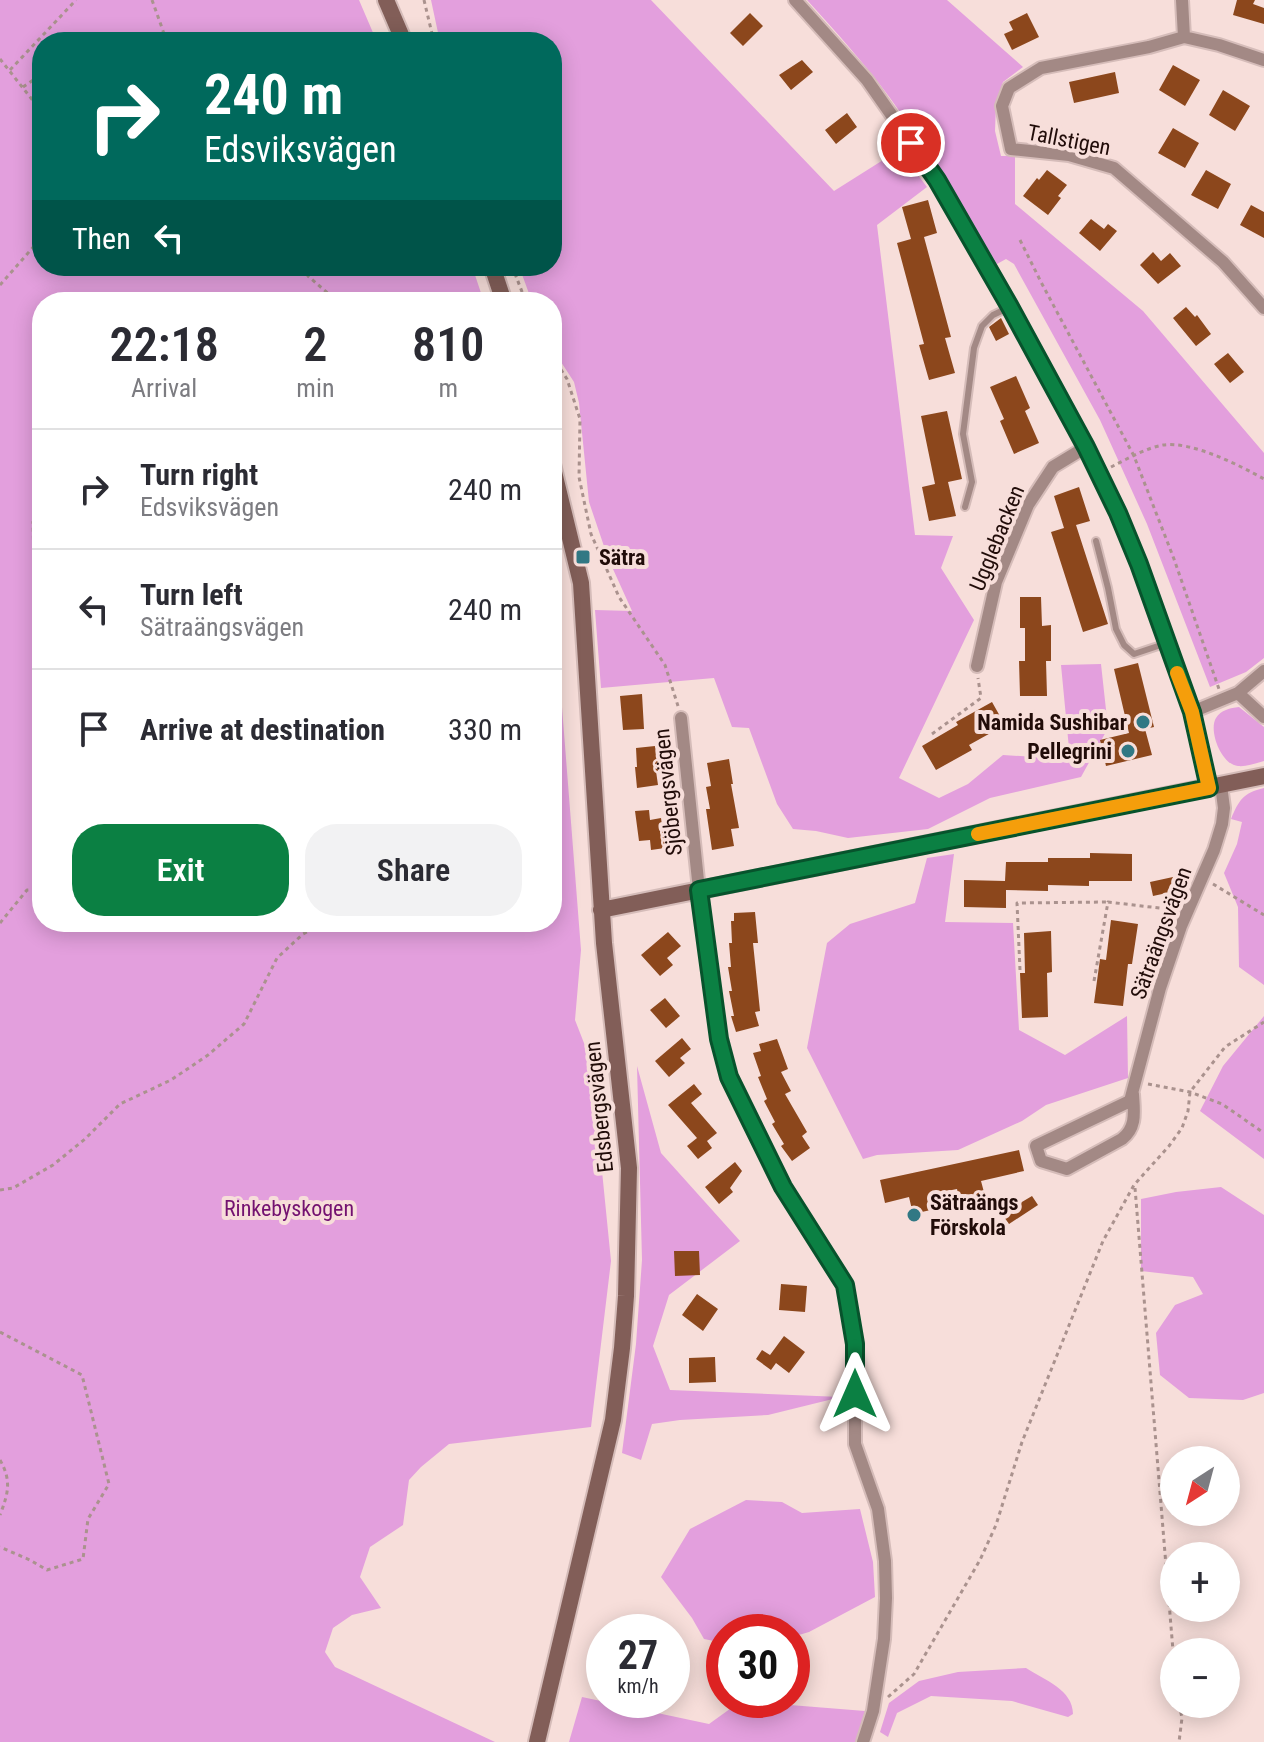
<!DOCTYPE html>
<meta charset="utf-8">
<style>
:root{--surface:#fff;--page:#f2f2f3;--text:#2b2b33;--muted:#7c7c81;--line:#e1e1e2;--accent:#0b8043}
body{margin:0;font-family:"Roboto Condensed",sans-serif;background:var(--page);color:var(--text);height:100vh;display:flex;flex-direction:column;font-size:30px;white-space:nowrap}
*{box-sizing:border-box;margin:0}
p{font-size:26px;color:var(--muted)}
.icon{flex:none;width:44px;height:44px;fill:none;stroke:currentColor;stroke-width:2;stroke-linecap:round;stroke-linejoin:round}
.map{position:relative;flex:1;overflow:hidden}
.side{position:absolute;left:32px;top:292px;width:530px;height:640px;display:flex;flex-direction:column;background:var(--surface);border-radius:32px;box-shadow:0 4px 20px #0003}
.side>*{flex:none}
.top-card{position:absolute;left:32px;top:32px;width:530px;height:244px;border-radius:32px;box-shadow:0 4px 20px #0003;background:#00695c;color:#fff;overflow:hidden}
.needle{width:52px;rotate:216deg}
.buttons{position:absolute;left:1160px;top:1446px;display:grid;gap:16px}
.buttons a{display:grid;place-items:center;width:80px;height:80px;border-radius:50%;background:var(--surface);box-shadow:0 4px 20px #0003;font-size:40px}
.speed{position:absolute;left:586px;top:1614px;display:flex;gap:16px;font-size:40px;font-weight:700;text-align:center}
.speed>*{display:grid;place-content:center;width:104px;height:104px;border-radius:50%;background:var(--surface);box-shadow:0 4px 20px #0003;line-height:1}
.speed small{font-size:20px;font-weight:400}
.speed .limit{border:12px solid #d22;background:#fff;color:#111}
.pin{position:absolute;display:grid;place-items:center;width:68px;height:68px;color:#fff;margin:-34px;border:4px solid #fff;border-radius:50%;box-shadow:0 2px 8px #0007}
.me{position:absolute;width:88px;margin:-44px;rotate:0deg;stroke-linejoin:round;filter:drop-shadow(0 0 6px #0008)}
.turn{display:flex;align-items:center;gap:28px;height:168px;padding:0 40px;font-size:36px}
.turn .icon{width:104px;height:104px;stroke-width:2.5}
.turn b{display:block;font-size:56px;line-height:68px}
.then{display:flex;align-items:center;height:76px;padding:0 40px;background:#0003;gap:16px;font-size:30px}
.eta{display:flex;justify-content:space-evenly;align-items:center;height:136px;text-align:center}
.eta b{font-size:48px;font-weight:600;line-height:56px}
.button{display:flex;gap:16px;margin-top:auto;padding:16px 40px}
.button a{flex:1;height:92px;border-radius:32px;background:var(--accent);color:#fff;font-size:32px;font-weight:600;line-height:92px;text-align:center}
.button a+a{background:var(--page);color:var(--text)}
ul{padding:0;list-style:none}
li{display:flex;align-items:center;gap:24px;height:120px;padding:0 40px;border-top:2px solid var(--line)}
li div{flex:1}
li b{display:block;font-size:30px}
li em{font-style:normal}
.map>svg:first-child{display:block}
.green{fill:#e39fdd}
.building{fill:#8c471c}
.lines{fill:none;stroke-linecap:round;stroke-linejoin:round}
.lane-casing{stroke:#d5bcb9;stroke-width:10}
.street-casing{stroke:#d5bcb9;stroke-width:16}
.secondary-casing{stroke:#d5bcb9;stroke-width:20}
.path{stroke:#aa928e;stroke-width:3;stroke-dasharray:4 4;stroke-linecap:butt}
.lane{stroke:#a38985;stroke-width:6}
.street{stroke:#a38985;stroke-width:12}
.secondary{stroke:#825e58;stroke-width:16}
.route-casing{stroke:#07532c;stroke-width:20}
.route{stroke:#0b8043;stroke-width:14}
.slow{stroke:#f59e0b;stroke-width:14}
.poi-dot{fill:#317884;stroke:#f7deda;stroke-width:3}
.labels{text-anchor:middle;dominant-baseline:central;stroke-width:8;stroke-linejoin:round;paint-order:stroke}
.street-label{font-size:22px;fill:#210c09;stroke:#f7deda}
.poi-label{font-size:22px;font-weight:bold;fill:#210c09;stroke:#f7deda;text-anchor:start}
.park-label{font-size:22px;fill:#731170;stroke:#f7deda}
</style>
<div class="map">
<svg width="1264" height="1742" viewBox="0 0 1264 1742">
<rect width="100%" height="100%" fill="#f7deda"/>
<path class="green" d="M0,0H359L377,42H42V266H472L484,302H42V922H552V659L558,656L581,950L575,1020L591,1061L611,1261L591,1427L449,1444L421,1467L409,1480L403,1525L370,1547L360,1577L381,1608L352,1615L333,1628L325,1652L335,1667L495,1742H0Z
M431,0H651L834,191L899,150L927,187L877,225L915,535L953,536L941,568L974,620L899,778L939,798L968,784L1003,755L1070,759L1061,665L1101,664L1108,728L1081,777L990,798L928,829L848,838L816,831L793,829L777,804L749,728L732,727L714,678L601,688L595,610L632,611L608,558L589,502L579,403L574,382L552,348V302H532L519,266H552V42H440Z
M807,0H947L1023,67L1003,82L996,105L995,131L1001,156H1015V204L1143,311L1264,453V658L1246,672L1210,687L1147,524L1100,420L1014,264L1006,259L997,264C963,208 929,152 890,98C865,64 836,32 807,0Z
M1239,707L1264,727V761C1256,763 1246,767 1238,766C1222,765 1208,731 1216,718C1221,710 1230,708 1239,707Z
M1264,788V985L1239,967L1238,907L1224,873L1237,844L1242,822L1231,819C1239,800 1243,793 1264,788Z
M954,854L945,922L1013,923L1019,1030L1065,1055L1127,1016L1128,1078L1046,1105L1022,1121L958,1150L877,1155L863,1159L807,1048L827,943L850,924L915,903L927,858Z
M1264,1016V1159L1200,1111L1223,1066Z
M637,1066L661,1153L740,1241L669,1295L653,1346L670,1390L841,1397L768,1415L680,1420L652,1424L641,1460L622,1453L636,1344L642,1260Z
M1221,1187L1264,1215V1393L1243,1400L1189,1398L1160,1375L1156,1333L1175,1305L1203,1294L1193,1277L1141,1271V1199L1176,1192Z
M746,1500L782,1502L802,1513L860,1509L873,1562L875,1597L809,1632L792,1637V1632H724V1643L704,1639L692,1618L661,1577L690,1529Z
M1026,1668C1045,1680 1073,1690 1073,1714L1068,1717L1012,1701L931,1696L897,1713L888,1737L880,1732L889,1703L919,1681L958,1672Z
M582,1697L709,1724L741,1701L865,1711L856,1742H569Z"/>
<path class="building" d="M1237,0H1255L1253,4L1264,8V24L1233,15Z
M750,13L763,26L743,46L730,33Z
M1027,13L1039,37L1012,50L1004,34L1013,30L1009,22Z
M802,60L813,72L791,90L779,75Z
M1173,65L1200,80L1185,106L1159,90Z
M1115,72L1119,93L1074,103L1069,82Z
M1223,90L1250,106L1235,131L1209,115Z
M847,113L857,127L836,144L825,130Z
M1173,128L1199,143L1185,168L1158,153Z
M1047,170L1067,185L1058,196L1061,198L1048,215L1023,196L1037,178L1039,180Z
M1206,170L1231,184L1218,209L1191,195Z
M928,200L937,233L924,237L951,337L945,338L955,373L929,380L919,345L924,344L897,243L911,239L902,207Z
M1251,205L1264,212V238L1240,225Z
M1091,219L1104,229L1108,224L1117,231L1100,251L1079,233Z
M1153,252L1161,261L1170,253L1181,266L1158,284L1140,265Z
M1186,307L1195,317L1197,315L1211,334L1196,346L1173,318Z
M1001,318L1009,334L996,341L989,327Z
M1228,353L1244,372L1230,383L1214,364Z
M1016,376L1030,408L1025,411L1039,443L1014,454L1000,421L1004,419L990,387Z
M947,411L962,479L948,482L956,516L929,521L922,487L935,484L921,416Z
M1079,487L1090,521L1076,525L1108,624L1083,632L1051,532L1064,528L1054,496Z
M1020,597H1041L1042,626L1051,625V661H1046L1047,696H1020L1019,661H1025V628H1020Z
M1138,663L1154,727L1145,729L1152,755L1106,766L1100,740L1129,733L1114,669Z
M642,694L644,729L623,730L620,696Z
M992,702L1005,725L969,745L972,750L936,770L922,746L958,725L956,722Z
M655,746L659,771H656L658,785L637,788L635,767H637L636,748Z
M729,759L733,784H731L739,828L731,829L734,846L712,850L706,809H710L706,787L711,786L707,763Z
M649,810L650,820L661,818L665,848L651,850L650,840L639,841L635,811Z
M1090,853L1132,854V881H1089V886L1048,885V891L1006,890V908L964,907V880L1005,881L1006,862H1048V858H1090Z
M1173,877L1176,891L1153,896L1150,882Z
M755,912L758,943H753L760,1011L755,1012L759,1026L736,1032L731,1016H734L729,991H732L728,967H731L729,943H732L731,921H734V913Z
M1111,920L1138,924L1132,964H1128L1123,1006L1094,1003L1100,959L1106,960Z
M1051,931L1052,972L1047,973L1048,1017L1022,1018L1020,973H1025L1024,933Z
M668,932L681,946L667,958L673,965L660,976L641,955Z
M665,998L680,1016L666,1028L650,1010Z
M682,1038L691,1049L680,1058L685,1063L669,1077L655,1061Z
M777,1039L788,1069L781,1072L791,1091L785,1094L807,1132L802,1136L810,1148L792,1161L781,1146L784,1144L772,1124L775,1122L764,1101L767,1099L758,1077L761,1076L753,1053L761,1051L759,1044Z
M694,1084L702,1094L691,1103L717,1133L707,1141L712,1148L698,1159L687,1146L697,1138L668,1105Z
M1019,1150L1024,1171L981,1181L985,1196L960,1202L957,1189L932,1194L935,1209L913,1214L909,1197L885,1203L880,1180Z
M735,1162L742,1171L730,1188L733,1192L719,1204L705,1187Z
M1032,1196L1038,1205L1009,1224L1002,1214Z
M674,1251H699L700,1275L675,1276Z
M781,1284L807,1286L805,1312L779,1310Z
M697,1294L718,1309L703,1331L682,1315Z
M784,1336L805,1352L789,1373L776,1363L771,1370L756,1359L762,1350L770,1355Z
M715,1357L716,1382L689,1383V1358Z"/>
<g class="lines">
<defs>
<path id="lane" d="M965,507L972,482L963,434L974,348L982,326L993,315L1010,307
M1096,541L1108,588L1116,629L1124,645L1134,654L1167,643"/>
<path id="street" d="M795,0L867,80L937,180L1010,307L1086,447L1118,513L1139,564L1192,712L1209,788
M1182,0L1184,37L1219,45L1264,60
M1184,37L1149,47L1041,68L1009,88L1002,106L1011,149L1069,155L1114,168L1223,262L1264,308
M977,666L996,582L1028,505L1053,467L1086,447
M1238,693L1264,717
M1192,712L1238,693L1264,671
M681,718L699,890L719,1039L729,1077L783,1187L845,1285L855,1344V1444L878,1509L885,1561L886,1598L884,1639L873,1711L863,1742
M1133,1094C1134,1112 1137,1127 1122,1139L1067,1169L1041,1161L1036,1146L1130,1101L1160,988L1181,926L1214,850L1222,824L1224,808L1221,785"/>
<path id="secondary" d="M386,0L404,42
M492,266L504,302
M601,910L1264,776
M537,1742L613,1420L622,1348L626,1296L629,1168L604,943L581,583L552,464"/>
</defs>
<use href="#lane" class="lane-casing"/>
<use href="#street" class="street-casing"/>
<use href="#secondary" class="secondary-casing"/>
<path class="path" d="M152,0L167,42
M424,0L434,42
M0,59L42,112
M10,70L76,0
M23,87L42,74
M1020,240L1041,282L1134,456L1174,559L1219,689
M305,266L308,276L338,302
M512,266L526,302
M0,285L42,237
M552,356L567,379L580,419L579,477L591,534L619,597L665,665L678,706
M1111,467C1127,459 1146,448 1163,445C1192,441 1239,465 1264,479
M42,506L33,522L34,564L42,592
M932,734L981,698L978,678
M1213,884L1264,915
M0,923L27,890L42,889
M1020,970L1017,903L1108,902
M1094,981L1108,902L1176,910
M1148,1084L1190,1092L1222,1104L1264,1133
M1135,1188L1174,1663
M0,1190L13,1188L53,1165L85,1139L120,1104L171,1080L208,1055L244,1024L277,958L303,934L326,922
M0,1332L82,1375L109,1484L88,1519L83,1559L47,1570L30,1560L0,1547
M0,1460C12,1481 8,1494 0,1515
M888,1697L914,1674L980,1560L996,1525L1022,1442L1103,1241L1134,1185L1169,1146L1182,1128L1188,1111L1190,1092L1225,1047L1264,1022
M1179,1704L1182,1718L1179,1742"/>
<use href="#lane" class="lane"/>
<use href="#street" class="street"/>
<use href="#secondary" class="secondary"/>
</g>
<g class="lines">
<defs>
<path id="route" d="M855,1394V1344L845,1285L783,1187L729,1077L719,1039L699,890L1209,788L1192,712L1139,564L1118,513L1086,447L1010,307L937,180L911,143"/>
</defs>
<use href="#route" class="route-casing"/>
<use href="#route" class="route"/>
<path class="slow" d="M978,834L1209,788L1192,712L1177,673"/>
</g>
<g class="poi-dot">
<rect x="575" y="549" width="16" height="16" rx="4"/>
<circle cx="1143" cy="722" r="8"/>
<circle cx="1128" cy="751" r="8"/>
<circle cx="914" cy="1215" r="8"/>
</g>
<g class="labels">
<g class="street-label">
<text transform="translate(1069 140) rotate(11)">Tallstigen</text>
<text transform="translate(997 538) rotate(-68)">Ugglebacken</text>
<text transform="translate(668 792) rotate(-96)">Sjöbergsvägen</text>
<text transform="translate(1161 933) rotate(-70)">Sätraängsvägen</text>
<text transform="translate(599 1107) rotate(-96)">Edsbergsvägen</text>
</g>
<g class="poi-label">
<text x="599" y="557">Sätra</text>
<text x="1127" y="722" text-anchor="end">Namida Sushibar</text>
<text x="1112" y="751" text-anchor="end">Pellegrini</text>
<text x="930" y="1202">Sätraängs<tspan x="930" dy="25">Förskola</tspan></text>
</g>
<g class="park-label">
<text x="289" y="1208">Rinkebyskogen</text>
</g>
</g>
</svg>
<div class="buttons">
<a><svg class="needle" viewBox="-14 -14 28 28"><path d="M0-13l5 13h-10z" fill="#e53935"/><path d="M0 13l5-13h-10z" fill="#7c7c81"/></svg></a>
<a>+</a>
<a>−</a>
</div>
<div class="speed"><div>27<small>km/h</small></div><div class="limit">30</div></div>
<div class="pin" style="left:911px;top:143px;background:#d93025"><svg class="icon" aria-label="arrive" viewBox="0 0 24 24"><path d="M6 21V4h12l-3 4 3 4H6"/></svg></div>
<svg class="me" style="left:855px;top:1394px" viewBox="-20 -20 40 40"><path d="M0-17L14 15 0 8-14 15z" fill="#0b8043" stroke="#fff" stroke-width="4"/></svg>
<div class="top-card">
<div class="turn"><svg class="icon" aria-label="right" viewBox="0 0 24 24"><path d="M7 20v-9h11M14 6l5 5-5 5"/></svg><div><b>240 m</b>Edsviksvägen</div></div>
<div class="then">Then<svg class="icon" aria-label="left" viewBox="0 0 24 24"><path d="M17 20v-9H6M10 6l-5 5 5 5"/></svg></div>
</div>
<section class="side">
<div class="eta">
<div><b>22:18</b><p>Arrival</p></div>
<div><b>2</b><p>min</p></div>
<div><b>810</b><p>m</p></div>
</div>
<ul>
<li><svg class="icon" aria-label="right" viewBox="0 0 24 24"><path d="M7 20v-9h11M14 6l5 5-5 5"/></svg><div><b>Turn right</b><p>Edsviksvägen</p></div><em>240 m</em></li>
<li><svg class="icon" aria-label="left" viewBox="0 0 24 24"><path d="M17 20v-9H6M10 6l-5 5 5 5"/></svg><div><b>Turn left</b><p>Sätraängsvägen</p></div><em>240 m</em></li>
<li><svg class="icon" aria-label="arrive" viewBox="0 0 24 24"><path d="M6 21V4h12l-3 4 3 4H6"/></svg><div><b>Arrive at destination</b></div><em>330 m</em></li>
</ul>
<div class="button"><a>Exit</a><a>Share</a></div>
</section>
</div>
